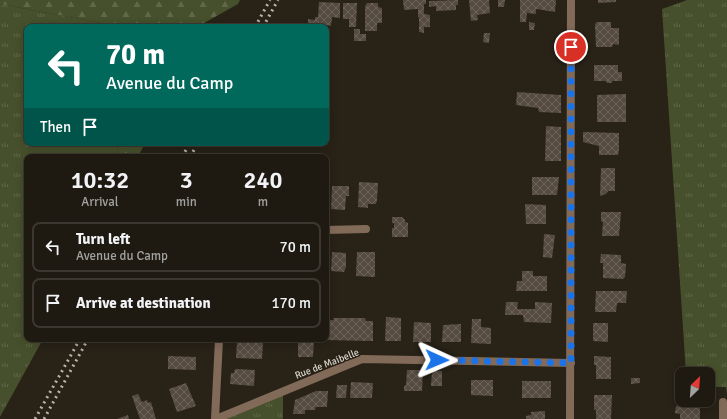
<!DOCTYPE html>
<style>
:root{--surface:#1e1a11;--page:#2b271f;--text:#f1f3f6;--muted:#a1a19f;--line:#3c3831}
body{margin:0;font-family:Signika,sans-serif;background:var(--page);color:var(--text);height:100vh;display:flex;flex-direction:column;font-size:15px;white-space:nowrap}
*{box-sizing:border-box;margin:0}
p{font-size:13px;color:var(--muted)}
.icon{flex:none;width:22px;height:22px;fill:none;stroke:currentColor;stroke-width:2;stroke-linecap:round;stroke-linejoin:round}
.map{position:relative;flex:1;overflow:hidden}
.details{position:absolute;left:24px;top:154px;width:305px;height:188px;display:flex;flex-direction:column;background:var(--surface);border-radius:8px;box-shadow:0 2px 10px #0003,0 0 0 1px var(--line)}
.details>*{flex:none}
.guide{position:absolute;left:24px;top:24px;width:305px;height:122px;border-radius:8px;box-shadow:0 2px 10px #0003,0 0 0 1px var(--line);background:#00695c;color:#fff;overflow:hidden}
.needle{width:26px;rotate:25deg}
.buttons{position:absolute;left:675px;top:367px;display:grid;gap:8px}
.buttons a{display:grid;place-items:center;width:40px;height:40px;border-radius:8px;background:var(--surface);box-shadow:0 2px 10px #0003,0 0 0 1px var(--line);font-size:20px}
.pin{position:absolute;display:grid;place-items:center;width:34px;height:34px;color:#fff;margin:-17px;border:2px solid #fff;border-radius:50%;box-shadow:0 1px 4px #0007}
.me{position:absolute;width:44px;margin:-22px;rotate:91deg;stroke-linejoin:round;filter:drop-shadow(0 0 3px #0008)}
.turn{display:flex;align-items:center;gap:14px;height:84px;padding:0 16px;font-size:18px}
.turn .icon{width:52px;height:52px;stroke-width:2.5}
.turn b{display:block;font-size:28px;line-height:34px}
.then{display:flex;align-items:center;height:38px;padding:0 16px;background:#0003;gap:8px;font-size:15px}
.eta{display:flex;justify-content:space-evenly;align-items:center;height:68px;text-align:center}
.eta b{font-size:24px;font-weight:600;line-height:28px}
ul{padding:0;list-style:none}
li{display:flex;align-items:center;gap:12px;height:50px;margin:0 8px 6px;padding:0 8px;border:2px solid var(--line);border-radius:8px}
li div{flex:1}
li b{display:block;font-size:15px}
li em{font-style:normal}
.map>svg:first-child{display:block}
.grass{fill:url(#grass-tufts)}
.forest{fill:url(#forest-firs)}
.building{fill:url(#building-cross-hatch)}
.lines{fill:none;stroke-linecap:round;stroke-linejoin:round}
.minor{stroke:#826a59;stroke-width:8}
.rail{stroke:#b7b4ab;stroke-width:3;stroke-dasharray:2 4;stroke-linecap:butt}
.route{stroke:#1a73e8;stroke-width:7;stroke-dasharray:0 12.6}
.labels{text-anchor:middle;dominant-baseline:central;stroke-width:3;stroke-linejoin:round;paint-order:stroke}
.street-label{font-size:10px;fill:#d8d5cd;stroke:#282217}
</style>
<div class="map">
<svg width="727" height="419" viewBox="0 0 727 419">
<defs>
<pattern id="grass-tufts" width="24" height="20" patternUnits="userSpaceOnUse"><rect width="24" height="20" fill="#47502c"/><path d="M3 7l-1-3M5 7V3M7 7l1-3M15 17l-1-3M17 17v-4M19 17l1-3" fill="none" stroke="#616849"/></pattern>
<pattern id="forest-firs" width="22" height="20" patternUnits="userSpaceOnUse"><rect width="22" height="20" fill="#47502c"/><path d="M5 1l3.5 6h-7zM16 11l3.5 6h-7z" fill="#616849"/></pattern>
<pattern id="building-cross-hatch" width="8" height="8" patternUnits="userSpaceOnUse"><rect width="8" height="8" fill="#564b41"/><path d="M0 0l8 8M0 8l8-8" fill="none" stroke="#6e645b"/></pattern>
</defs>
<rect width="100%" height="100%" fill="#282217"/>
<path class="grass" d="M687,0H727V394L726,387H708V374H686L662,9Z
M0,4L122,27H27V143H121L114,157H27V339H43L0,417Z
M283,391V419H216Z"/>
<path class="forest" d="M0,0H240L238,4L197,27H122L0,4Z
M121,143H145L138,157H114Z"/>
<path class="building" d="M403,0H426V4H424V14L430,15V27H424V33L419,32V17L418,18V9L404,10Z
M458,0V5H456V10L436,11V6L429,7V1Z
M469,0H489L490,13L477,15L478,20L471,21Z
M498,0H505L504,7H498Z
M520,0H556L555,12L536,9V14L527,13L526,22H520Z
M598,0H616V2L598,3Z
M319,2L340,3V18L332,17L331,26L327,25L326,27H308V19L315,20V17H318Z
M343,3H357L356,27H349V19H343Z
M367,3H378V7L382,8V23H377V31H365V7Z
M529,22L535,23L534,30H529Z
M597,22H611V28H619V45L613,44L612,47H596L595,24Z
M354,29H360V34H366V41H354Z
M484,33H490L489,43L483,42Z
M594,65H618V72H622V81H612V83H607L606,81H594Z
M517,92L561,95V113L539,112L538,108L516,105Z
M626,94V122H597V95Z
M546,126L561,127V161H545Z
M583,132L619,133V150L618,155H599V146L583,142Z
M601,168H615V191H608L606,194L600,196Z
M532,177H559L557,195H532Z
M359,182L378,183L377,200L376,204H368V208L358,207Z
M332,186H349V196H346L345,210L331,209Z
M525,204L546,205V224H526Z
M601,212H621L619,236H602L603,222L601,221Z
M392,217H402L405,220V222L408,223V237H392V228H394V223H392Z
M544,234L555,235L552,258L543,257Z
M332,252L346,253V267L344,272L331,271Z
M357,252H375V277L356,276Z
M601,254L621,255V263L626,264L625,277L623,279L603,278V263H600Z
M522,271H533V276H547V291H516L517,281H522Z
M596,291H627L626,303H617L616,312H595Z
M506,302H518L517,309H535V302L552,303L551,323L524,322L523,315H505Z
M386,317L401,318V341H385Z
M333,318H365L366,321H373V341L326,340V320H334Z
M472,319H481V327L491,328V344L471,343Z
M414,322L431,323V342H413Z
M593,323H608V342L593,341Z
M461,324V342H442L443,325Z
M163,339H178L177,342H163Z
M298,339H314L313,357H300V358L298,356Z
M237,342L263,343L262,359L236,358Z
M168,356L196,357V370L168,369Z
M594,356L611,357V379H596V365H594Z
M235,369L255,370L254,386L230,384L231,373H234Z
M407,370H423L422,391H404V386L406,385Z
M432,371H442V386H431Z
M631,378H640V383L631,384Z
M471,380H493V396L471,395Z
M522,381H551V398H522Z
M351,382L373,383L372,398H350Z
M186,383L196,406L177,412L169,389Z
M337,385H347L346,398H336Z
M316,391H328L327,407H316L315,410H305V414H293L295,400Z
M138,394L142,402L147,400L148,403L151,402L156,419H140L132,396Z
M594,395H612L611,419H596V410H594Z
M676,406H700V419H680V414L675,413Z
M545,411V419H526V416L531,415V412Z
M128,415L129,419H117Z"/>
<g class="lines">
<path class="minor" d="M326,230L366,229
M723,402V419
M215,419L219,339
M216,419L362,359L571,363
M570,419L571,0"/>
<path class="rail" d="M255,27L270,0
M263,27L278,0
M182,157L190,143
M190,157L198,143
M35,419L80,339
M44,419L88,339"/>
</g>
<g class="lines">
<path class="route" d="M437,360L571,363V47"/>
</g>
<g class="labels">
<g class="street-label">
<text transform="translate(327 364) rotate(-21)">Rue de Maibelle</text>
</g>
</g>
</svg>
<div class="buttons">
<a><svg class="needle" viewBox="-14 -14 28 28"><path d="M0-13l5 13h-10z" fill="#e53935"/><path d="M0 13l5-13h-10z" fill="#a1a19f"/></svg></a>
</div>
<div class="pin" style="left:571px;top:47px;background:#d93025"><svg class="icon" aria-label="arrive" viewBox="0 0 24 24"><path d="M6 21V4h12l-3 4 3 4H6"/></svg></div>
<svg class="me" style="left:437px;top:360px" viewBox="-20 -20 40 40"><path d="M0-17L14 15 0 8-14 15z" fill="#1a73e8" stroke="#fff" stroke-width="4"/></svg>
<div class="guide">
<div class="turn"><svg class="icon" aria-label="left" viewBox="0 0 24 24"><path d="M17 20v-9H6M10 6l-5 5 5 5"/></svg><div><b>70 m</b>Avenue du Camp</div></div>
<div class="then">Then<svg class="icon" aria-label="arrive" viewBox="0 0 24 24"><path d="M6 21V4h12l-3 4 3 4H6"/></svg></div>
</div>
<section class="details">
<div class="eta">
<div><b>10:32</b><p>Arrival</p></div>
<div><b>3</b><p>min</p></div>
<div><b>240</b><p>m</p></div>
</div>
<ul>
<li><svg class="icon" aria-label="left" viewBox="0 0 24 24"><path d="M17 20v-9H6M10 6l-5 5 5 5"/></svg><div><b>Turn left</b><p>Avenue du Camp</p></div><em>70 m</em></li>
<li><svg class="icon" aria-label="arrive" viewBox="0 0 24 24"><path d="M6 21V4h12l-3 4 3 4H6"/></svg><div><b>Arrive at destination</b></div><em>170 m</em></li>
</ul>
</section>
</div>
